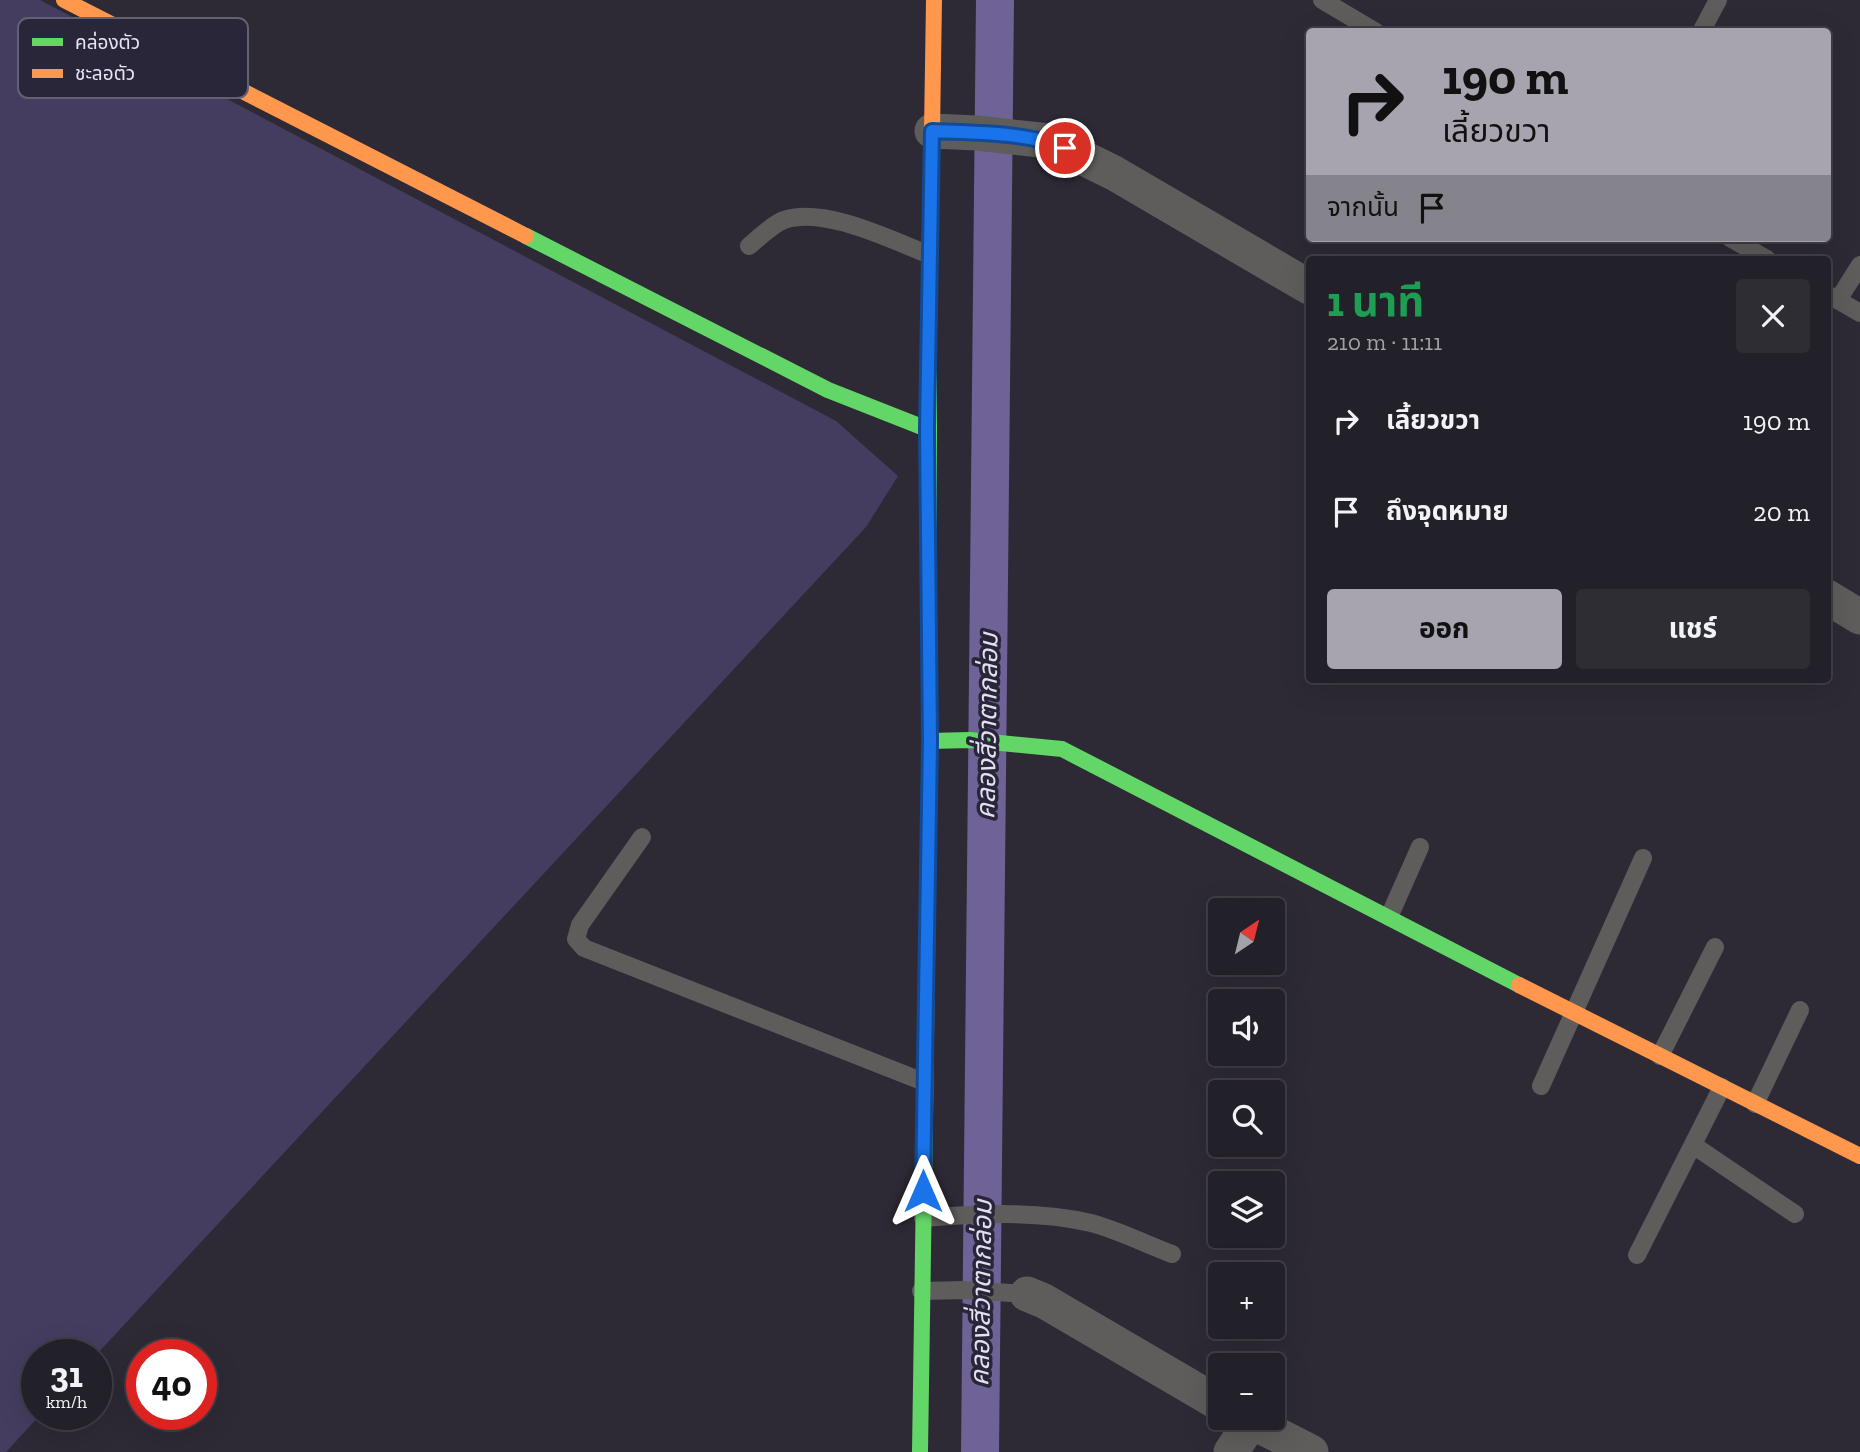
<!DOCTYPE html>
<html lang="th">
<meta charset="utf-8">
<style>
:root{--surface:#222028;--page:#2e2d34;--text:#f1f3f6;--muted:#a2a3a8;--line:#3f3e45;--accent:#a7a4b0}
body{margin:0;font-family:"Zilla Slab","Noto Sans Thai",serif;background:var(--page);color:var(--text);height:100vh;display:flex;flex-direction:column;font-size:26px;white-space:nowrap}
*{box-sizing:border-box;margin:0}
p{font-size:23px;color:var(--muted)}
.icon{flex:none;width:38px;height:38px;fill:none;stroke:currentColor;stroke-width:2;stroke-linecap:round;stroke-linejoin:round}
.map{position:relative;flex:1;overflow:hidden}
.panel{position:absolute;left:1306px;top:256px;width:525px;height:427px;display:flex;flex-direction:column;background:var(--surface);border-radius:7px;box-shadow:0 7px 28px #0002,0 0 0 2px var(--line)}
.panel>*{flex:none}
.banner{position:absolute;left:1306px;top:28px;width:525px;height:214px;border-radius:7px;box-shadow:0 7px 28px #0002,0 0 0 2px var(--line);background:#a7a4b0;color:#111;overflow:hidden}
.needle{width:46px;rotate:35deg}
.tools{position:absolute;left:1208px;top:898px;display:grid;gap:14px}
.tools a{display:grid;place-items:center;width:77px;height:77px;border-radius:7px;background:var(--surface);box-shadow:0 7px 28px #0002,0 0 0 2px var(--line);font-size:35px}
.speed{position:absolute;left:21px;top:1339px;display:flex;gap:14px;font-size:35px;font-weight:700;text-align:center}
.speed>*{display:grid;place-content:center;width:91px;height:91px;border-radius:50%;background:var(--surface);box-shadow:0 7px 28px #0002,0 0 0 2px var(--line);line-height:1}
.speed small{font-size:18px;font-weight:400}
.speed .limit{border:10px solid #d22;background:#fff;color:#111}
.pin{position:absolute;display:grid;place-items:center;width:60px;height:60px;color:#fff;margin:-30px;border:4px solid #fff;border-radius:50%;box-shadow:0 2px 7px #0007}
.me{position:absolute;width:77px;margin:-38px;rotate:0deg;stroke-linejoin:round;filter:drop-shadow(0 0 5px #0008)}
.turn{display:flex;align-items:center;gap:24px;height:147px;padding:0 21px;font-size:32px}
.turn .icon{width:91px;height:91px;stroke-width:2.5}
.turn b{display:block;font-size:49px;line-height:60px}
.then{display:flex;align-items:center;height:66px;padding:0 21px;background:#0003;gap:14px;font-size:26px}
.round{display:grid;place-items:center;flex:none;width:74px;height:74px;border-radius:7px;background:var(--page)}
.summary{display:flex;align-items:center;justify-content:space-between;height:119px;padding:0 21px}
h1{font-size:42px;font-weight:700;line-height:52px;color:#1e9e55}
.cta{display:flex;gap:14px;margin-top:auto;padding:14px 21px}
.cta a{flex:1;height:80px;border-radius:7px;background:var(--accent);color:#111;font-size:28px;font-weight:700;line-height:80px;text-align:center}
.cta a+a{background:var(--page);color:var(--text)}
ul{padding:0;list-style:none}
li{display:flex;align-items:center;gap:21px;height:91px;padding:0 21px}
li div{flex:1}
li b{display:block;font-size:26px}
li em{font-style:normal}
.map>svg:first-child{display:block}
.green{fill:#453d60}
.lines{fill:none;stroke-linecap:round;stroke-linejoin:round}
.canal{stroke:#6e6296;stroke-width:38}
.lane{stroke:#5f5d5c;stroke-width:18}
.street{stroke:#5f5d5c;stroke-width:35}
.fast{stroke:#63d668;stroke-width:16}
.slow{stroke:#ff974d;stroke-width:16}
.route-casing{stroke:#114b97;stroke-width:18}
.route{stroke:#1a73e8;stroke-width:12}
.labels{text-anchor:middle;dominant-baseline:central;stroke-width:7;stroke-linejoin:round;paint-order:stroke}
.water-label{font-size:26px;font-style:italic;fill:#e3e0f1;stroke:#2a2639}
.key{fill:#2a2639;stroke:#636071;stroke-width:2}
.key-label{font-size:19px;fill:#e8e6f3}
</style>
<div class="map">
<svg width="1860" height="1452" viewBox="0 0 1860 1452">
<rect width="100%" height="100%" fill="#2d2a35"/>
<path class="green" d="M0,0H40L836,421L898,476L866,527L96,1355L37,1354V1414H41L6,1452H0Z"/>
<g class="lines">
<path class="canal" d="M980,1452L995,0"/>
<path class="lane" d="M1322,0L1376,32
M1701,32L1718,0
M1730,238L1767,259
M749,246C759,238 771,225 784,220C824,206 891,240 930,255
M1827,294L1860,313
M1838,300L1860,265
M642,837L580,925L576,939L584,948L924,1082
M1389,917L1420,847
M1660,1056L1715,947
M1541,1086L1643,858
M1755,1104L1800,1010
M1693,1145L1795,1214
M923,1218C978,1214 1036,1210 1091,1223C1118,1230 1145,1244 1172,1254
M1637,1255L1722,1087
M921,1291L965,1290L1027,1294"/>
<path class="street" d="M932,131L977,133L1049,141L1114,173L1309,287
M1827,597L1860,617
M1027,1294L1044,1301L1220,1404
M1244,1418L1311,1452
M1231,1452L1251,1422"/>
<path class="fast" d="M526,236L828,390L927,429
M929,328V803
M930,741L970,740L1062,749L1519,985
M920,1452L925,1118"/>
<path class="slow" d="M64,0L526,236
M929,328L934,0
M1519,985L1860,1156
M925,1118L929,803"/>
</g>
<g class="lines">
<defs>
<path id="route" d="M923,1191L930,741L927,429L932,131C973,133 1027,132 1065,148"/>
</defs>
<use href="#route" class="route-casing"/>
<use href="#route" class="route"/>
</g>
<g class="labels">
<g class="water-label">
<text transform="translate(987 726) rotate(-89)">คลองสี่วาตากล่อม</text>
<text transform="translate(981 1293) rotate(-89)">คลองสี่วาตากล่อม</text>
</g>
</g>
<rect x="18" y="18" width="230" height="80" rx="10" class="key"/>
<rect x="32" y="38" width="31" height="8" fill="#63d668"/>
<rect x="32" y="69" width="31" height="9" fill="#ff974d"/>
<g class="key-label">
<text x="75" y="49">คล่องตัว</text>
<text x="75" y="80">ชะลอตัว</text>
</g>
</svg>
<div class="tools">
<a><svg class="needle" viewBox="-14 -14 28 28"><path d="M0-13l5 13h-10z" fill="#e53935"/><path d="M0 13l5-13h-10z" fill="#a2a3a8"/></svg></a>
<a><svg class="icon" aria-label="sound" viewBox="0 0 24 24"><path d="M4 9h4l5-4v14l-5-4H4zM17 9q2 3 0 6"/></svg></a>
<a><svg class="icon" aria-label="search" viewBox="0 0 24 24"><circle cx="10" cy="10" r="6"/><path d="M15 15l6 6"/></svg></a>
<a><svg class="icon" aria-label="layers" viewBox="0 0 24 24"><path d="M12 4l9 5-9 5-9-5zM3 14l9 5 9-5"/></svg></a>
<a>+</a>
<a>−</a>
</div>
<div class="speed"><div>31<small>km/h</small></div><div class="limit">40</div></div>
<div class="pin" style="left:1065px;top:148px;background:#d93025"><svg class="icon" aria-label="arrive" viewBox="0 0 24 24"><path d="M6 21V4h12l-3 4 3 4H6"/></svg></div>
<svg class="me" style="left:923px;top:1191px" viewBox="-20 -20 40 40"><path d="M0-17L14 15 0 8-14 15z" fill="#1a73e8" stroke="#fff" stroke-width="4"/></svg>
<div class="banner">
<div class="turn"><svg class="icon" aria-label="right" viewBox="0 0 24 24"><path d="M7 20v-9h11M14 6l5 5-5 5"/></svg><div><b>190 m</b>เลี้ยวขวา</div></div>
<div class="then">จากนั้น<svg class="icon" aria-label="arrive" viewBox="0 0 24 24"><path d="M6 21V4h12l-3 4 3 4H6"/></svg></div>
</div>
<section class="panel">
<div class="summary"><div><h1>1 นาที</h1><p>210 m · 11:11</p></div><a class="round"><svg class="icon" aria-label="close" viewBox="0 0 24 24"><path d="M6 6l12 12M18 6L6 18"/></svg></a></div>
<ul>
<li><svg class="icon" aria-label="right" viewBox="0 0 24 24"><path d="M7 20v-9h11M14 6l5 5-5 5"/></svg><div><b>เลี้ยวขวา</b></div><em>190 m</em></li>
<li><svg class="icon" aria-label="arrive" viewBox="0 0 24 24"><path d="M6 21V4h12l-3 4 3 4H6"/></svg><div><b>ถึงจุดหมาย</b></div><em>20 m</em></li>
</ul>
<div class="cta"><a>ออก</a><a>แชร์</a></div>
</section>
</div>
